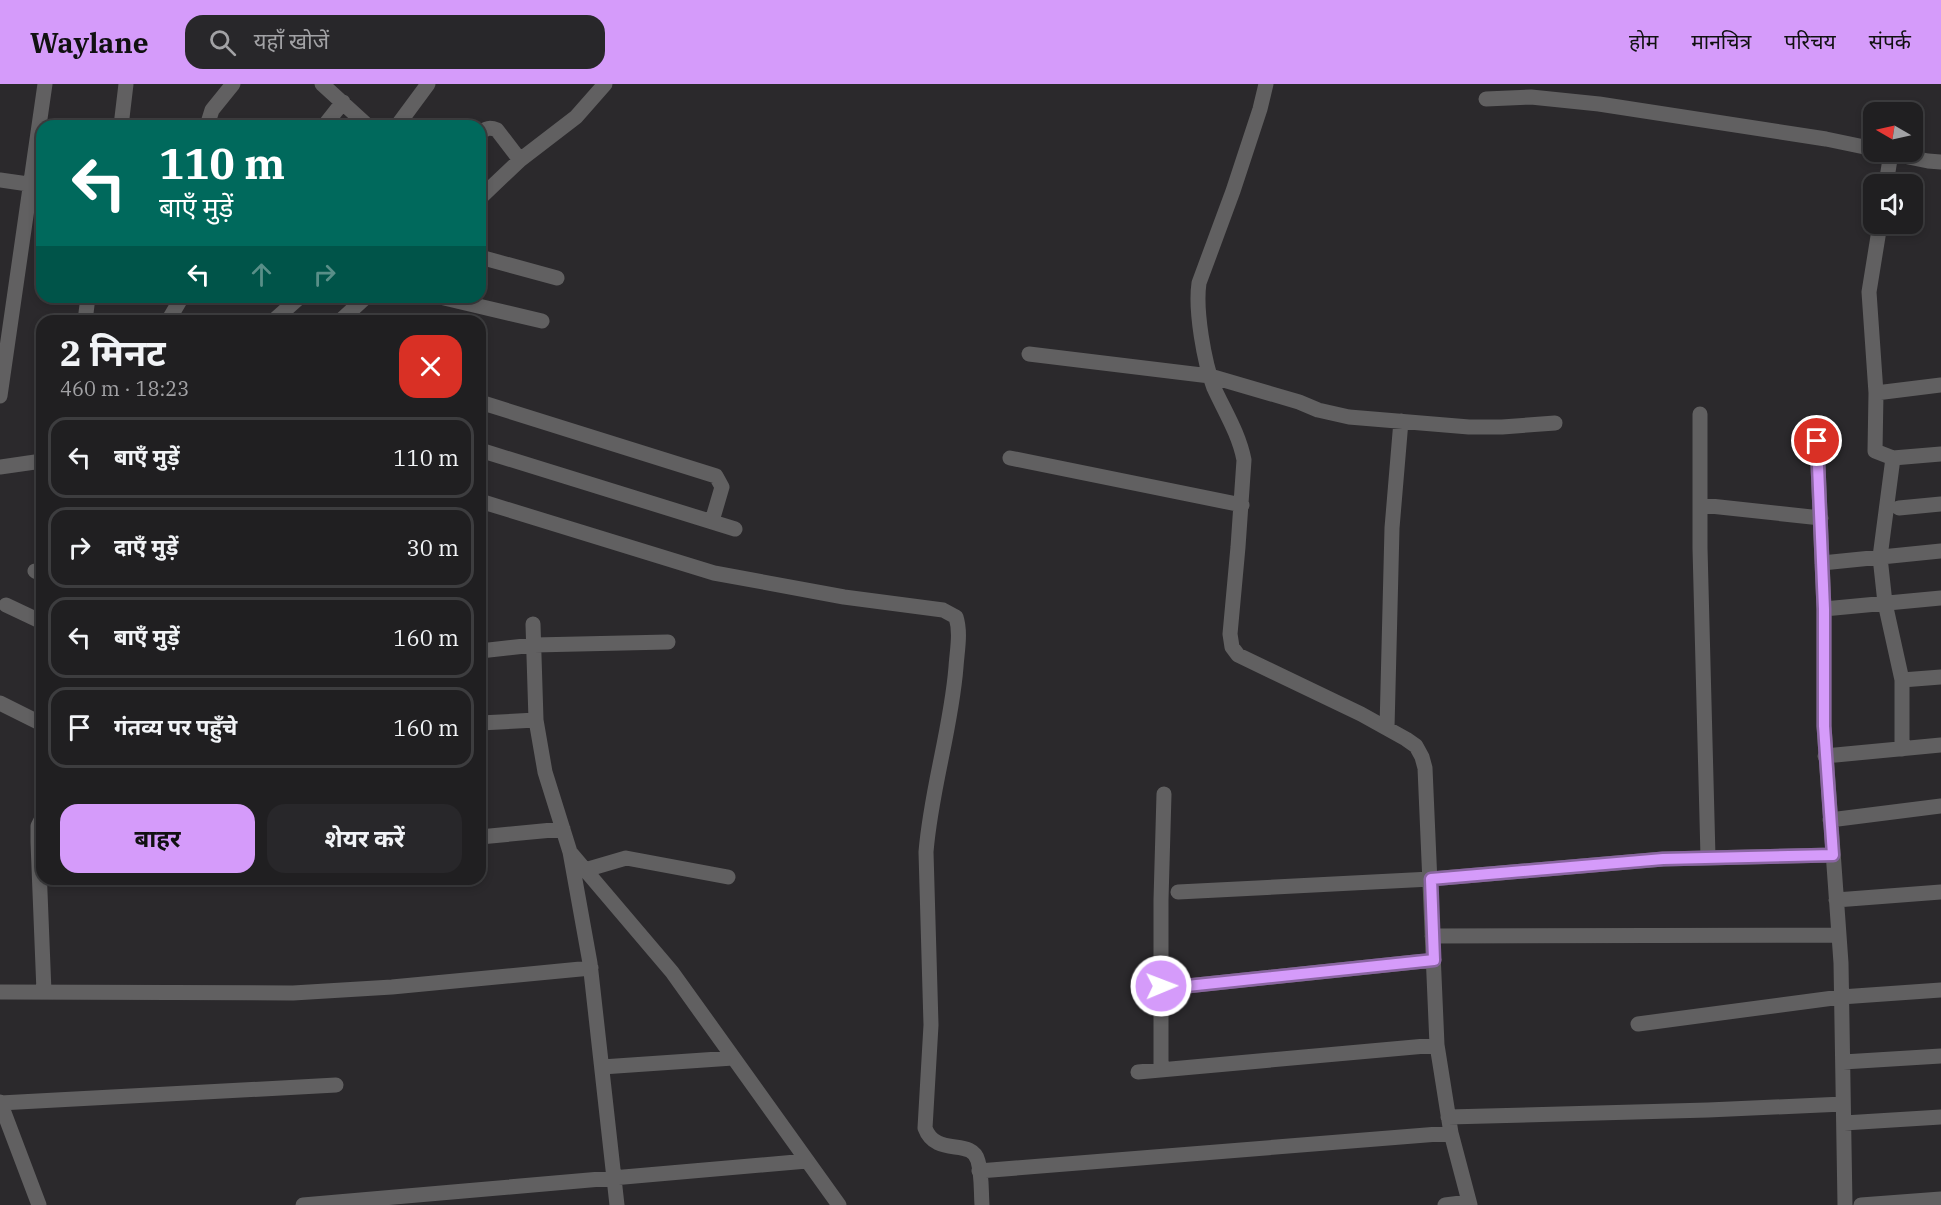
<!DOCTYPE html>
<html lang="hi">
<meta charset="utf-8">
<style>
:root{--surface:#201f21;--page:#28272a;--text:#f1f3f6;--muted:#a2a2a5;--line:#3d3d3f;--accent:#d59bfa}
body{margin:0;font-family:"IBM Plex Serif","Noto Sans Devanagari",serif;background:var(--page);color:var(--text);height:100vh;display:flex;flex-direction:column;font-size:22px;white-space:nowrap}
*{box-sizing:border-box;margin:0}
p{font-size:20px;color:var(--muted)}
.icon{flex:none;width:33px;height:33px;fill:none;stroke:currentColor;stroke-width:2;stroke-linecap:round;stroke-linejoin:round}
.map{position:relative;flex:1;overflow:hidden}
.sheet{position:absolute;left:36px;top:231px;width:450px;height:570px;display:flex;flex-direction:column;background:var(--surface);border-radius:18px;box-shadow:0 3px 9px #0003,0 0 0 2px var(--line)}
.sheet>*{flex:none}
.top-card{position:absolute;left:36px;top:36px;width:450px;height:183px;border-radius:18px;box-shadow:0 3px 9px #0003,0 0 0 2px var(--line);background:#00695c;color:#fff;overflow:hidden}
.needle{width:39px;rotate:279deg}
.fabs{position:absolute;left:1863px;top:18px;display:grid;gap:12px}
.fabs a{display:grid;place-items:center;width:60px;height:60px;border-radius:12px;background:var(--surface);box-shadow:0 3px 9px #0003,0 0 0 2px var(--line);font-size:30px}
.pin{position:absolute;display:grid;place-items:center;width:51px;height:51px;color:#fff;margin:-26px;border:3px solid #fff;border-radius:50%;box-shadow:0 2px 6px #0007}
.me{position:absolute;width:66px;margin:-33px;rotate:89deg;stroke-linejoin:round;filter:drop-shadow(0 0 4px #0008)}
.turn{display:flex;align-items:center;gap:21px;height:126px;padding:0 24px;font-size:27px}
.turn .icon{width:78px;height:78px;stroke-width:2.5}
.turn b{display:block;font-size:42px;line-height:51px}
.lanes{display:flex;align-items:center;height:57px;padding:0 24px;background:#0003;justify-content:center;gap:30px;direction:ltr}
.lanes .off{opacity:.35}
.round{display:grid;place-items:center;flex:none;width:63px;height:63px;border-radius:18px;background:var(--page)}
.summary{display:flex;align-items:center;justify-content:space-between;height:102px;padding:0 24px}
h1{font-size:36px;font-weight:700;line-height:45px}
.primary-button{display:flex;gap:12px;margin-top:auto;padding:12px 24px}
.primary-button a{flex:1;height:69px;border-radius:18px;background:var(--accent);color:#111;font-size:24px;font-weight:700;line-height:69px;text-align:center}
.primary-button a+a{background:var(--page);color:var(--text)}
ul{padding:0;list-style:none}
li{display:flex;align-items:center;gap:18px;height:81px;margin:0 12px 9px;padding:0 12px;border:3px solid var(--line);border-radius:18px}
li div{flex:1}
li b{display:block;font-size:22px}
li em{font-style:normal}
header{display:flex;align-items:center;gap:36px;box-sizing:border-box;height:84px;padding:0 30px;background:var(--accent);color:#111}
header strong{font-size:28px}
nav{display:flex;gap:33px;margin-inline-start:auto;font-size:21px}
.search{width:420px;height:54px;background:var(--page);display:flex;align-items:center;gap:15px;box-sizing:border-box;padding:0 21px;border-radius:18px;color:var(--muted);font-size:22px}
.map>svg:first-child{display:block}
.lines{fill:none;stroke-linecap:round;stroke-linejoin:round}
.minor{stroke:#616061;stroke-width:15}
.route-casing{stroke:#8a65a2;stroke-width:15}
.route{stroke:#d59bfa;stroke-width:10}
</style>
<header>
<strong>Waylane</strong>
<div class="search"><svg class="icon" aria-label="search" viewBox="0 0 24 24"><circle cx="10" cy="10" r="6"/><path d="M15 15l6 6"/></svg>यहाँ खोजें</div>
<nav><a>होम</a><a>मानचित्र</a><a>परिचय</a><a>संपर्क</a></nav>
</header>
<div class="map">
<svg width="1941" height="1121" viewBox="0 0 1941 1121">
<rect width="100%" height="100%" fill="#2b292c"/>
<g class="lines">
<path class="minor" d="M322,0L368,42
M1266,0L1260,25L1233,107L1199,199C1195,226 1204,278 1214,304C1225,328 1239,350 1244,376L1238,463L1230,550L1232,563L1238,571L1361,630L1406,655L1416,662L1422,673L1425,684L1437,961L1451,1049L1470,1121
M1486,15L1531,13L1599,20L1826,55L1874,65
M121,42L126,0
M207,42L212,26L233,0
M324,42L343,18
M397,42L428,0
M480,49C486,44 490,43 497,46L520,76
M1884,68L1928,77L1941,78
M0,96L42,102
M1886,100L1891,69
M480,114L520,76L576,33L605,0
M1880,140L1869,208L1876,309L1875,367L1893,374L1880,473L1885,519L1902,596V665
M480,173L557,194
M440,213L542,237
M85,237L88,213
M168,237L182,213
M273,237L300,213
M340,237L366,213
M1029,270L1210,292L1299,318L1318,326L1349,333L1469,343H1502L1555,339
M1876,309L1941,301
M0,312L45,0
M480,318L716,392L722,403L712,437
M1700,330V464L1708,773
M1817,357L1824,525V642L1841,879L1845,1121
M480,366L735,445
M1010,374L1242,421
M1893,374L1941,370
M0,383L42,377
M480,417L714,489L844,513L943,526L956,533C961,549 957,567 956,583C951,646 931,705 926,768L931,941L925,1044C936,1074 972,1053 978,1077C982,1091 981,1107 982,1121
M1701,421L1821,434
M1899,424L1941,420
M1822,479L1941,467
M35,487L42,490
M6,521L42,538
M1824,525L1941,514
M533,540L536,636L545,688L570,768L590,879L617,1121
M480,567L534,561L668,558
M1902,596L1941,593
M0,619L42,640
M480,639L536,636
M1387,644L1392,444L1401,337
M1825,672L1941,661
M42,734L38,742V758L44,908
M1830,736L1941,722
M480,753L563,745
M570,768L672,888L839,1121
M585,786L626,774L728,793
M1178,808L1431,795L1663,775L1833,771
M1836,816L1941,808
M1432,852L1839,851
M1161,902H1187L1434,876
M0,908L293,909L392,903L591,884
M1638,940L1841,913L1941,906
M1843,978L1941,972
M602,983L733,974
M1161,986V816L1164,710
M1138,988L1437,961
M0,1018L39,1121
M0,1019L336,1001
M1448,1033L1708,1026L1843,1020
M1844,1039L1941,1033
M979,1087L1451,1049
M303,1121L807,1077
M1445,1121L1469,1118
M1861,1121L1941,1115"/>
</g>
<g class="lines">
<defs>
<path id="route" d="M1161,902H1187L1434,876L1431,795L1663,775L1833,771L1824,642V525L1817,357"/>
</defs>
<use href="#route" class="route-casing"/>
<use href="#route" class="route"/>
</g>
</svg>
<div class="fabs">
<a><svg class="needle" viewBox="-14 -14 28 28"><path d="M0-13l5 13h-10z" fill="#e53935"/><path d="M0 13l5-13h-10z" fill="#a2a2a5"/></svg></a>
<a><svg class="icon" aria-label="sound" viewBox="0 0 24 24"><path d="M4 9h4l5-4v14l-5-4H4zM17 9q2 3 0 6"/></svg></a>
</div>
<div class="pin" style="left:1817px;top:357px;background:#d93025"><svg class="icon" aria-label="arrive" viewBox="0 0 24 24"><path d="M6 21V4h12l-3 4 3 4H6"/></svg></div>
<svg class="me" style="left:1161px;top:902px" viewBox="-20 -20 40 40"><circle r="17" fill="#d59bfa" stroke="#fff" stroke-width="3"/><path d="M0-11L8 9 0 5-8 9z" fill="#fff"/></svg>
<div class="top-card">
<div class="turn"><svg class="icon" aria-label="left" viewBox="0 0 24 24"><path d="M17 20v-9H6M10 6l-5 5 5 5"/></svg><div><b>110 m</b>बाएँ मुड़ें</div></div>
<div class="lanes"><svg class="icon" aria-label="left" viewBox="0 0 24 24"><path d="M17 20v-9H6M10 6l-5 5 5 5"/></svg><svg class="icon off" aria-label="ahead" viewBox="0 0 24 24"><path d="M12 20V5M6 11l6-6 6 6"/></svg><svg class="icon off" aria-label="right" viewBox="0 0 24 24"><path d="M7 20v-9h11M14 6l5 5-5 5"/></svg></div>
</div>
<section class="sheet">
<div class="summary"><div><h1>2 मिनट</h1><p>460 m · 18:23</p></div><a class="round" style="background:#d93025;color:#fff"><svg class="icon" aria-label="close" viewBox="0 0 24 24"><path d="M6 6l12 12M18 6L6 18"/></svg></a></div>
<ul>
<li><svg class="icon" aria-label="left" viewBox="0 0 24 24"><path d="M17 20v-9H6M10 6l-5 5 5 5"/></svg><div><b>बाएँ मुड़ें</b></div><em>110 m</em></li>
<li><svg class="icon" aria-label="right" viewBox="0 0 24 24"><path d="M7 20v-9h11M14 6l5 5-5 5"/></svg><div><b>दाएँ मुड़ें</b></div><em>30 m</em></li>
<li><svg class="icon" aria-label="left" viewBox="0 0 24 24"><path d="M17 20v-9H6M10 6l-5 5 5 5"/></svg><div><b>बाएँ मुड़ें</b></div><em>160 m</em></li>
<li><svg class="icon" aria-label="arrive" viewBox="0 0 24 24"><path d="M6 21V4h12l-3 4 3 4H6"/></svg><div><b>गंतव्य पर पहुँचे</b></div><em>160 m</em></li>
</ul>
<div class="primary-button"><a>बाहर</a><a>शेयर करें</a></div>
</section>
</div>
